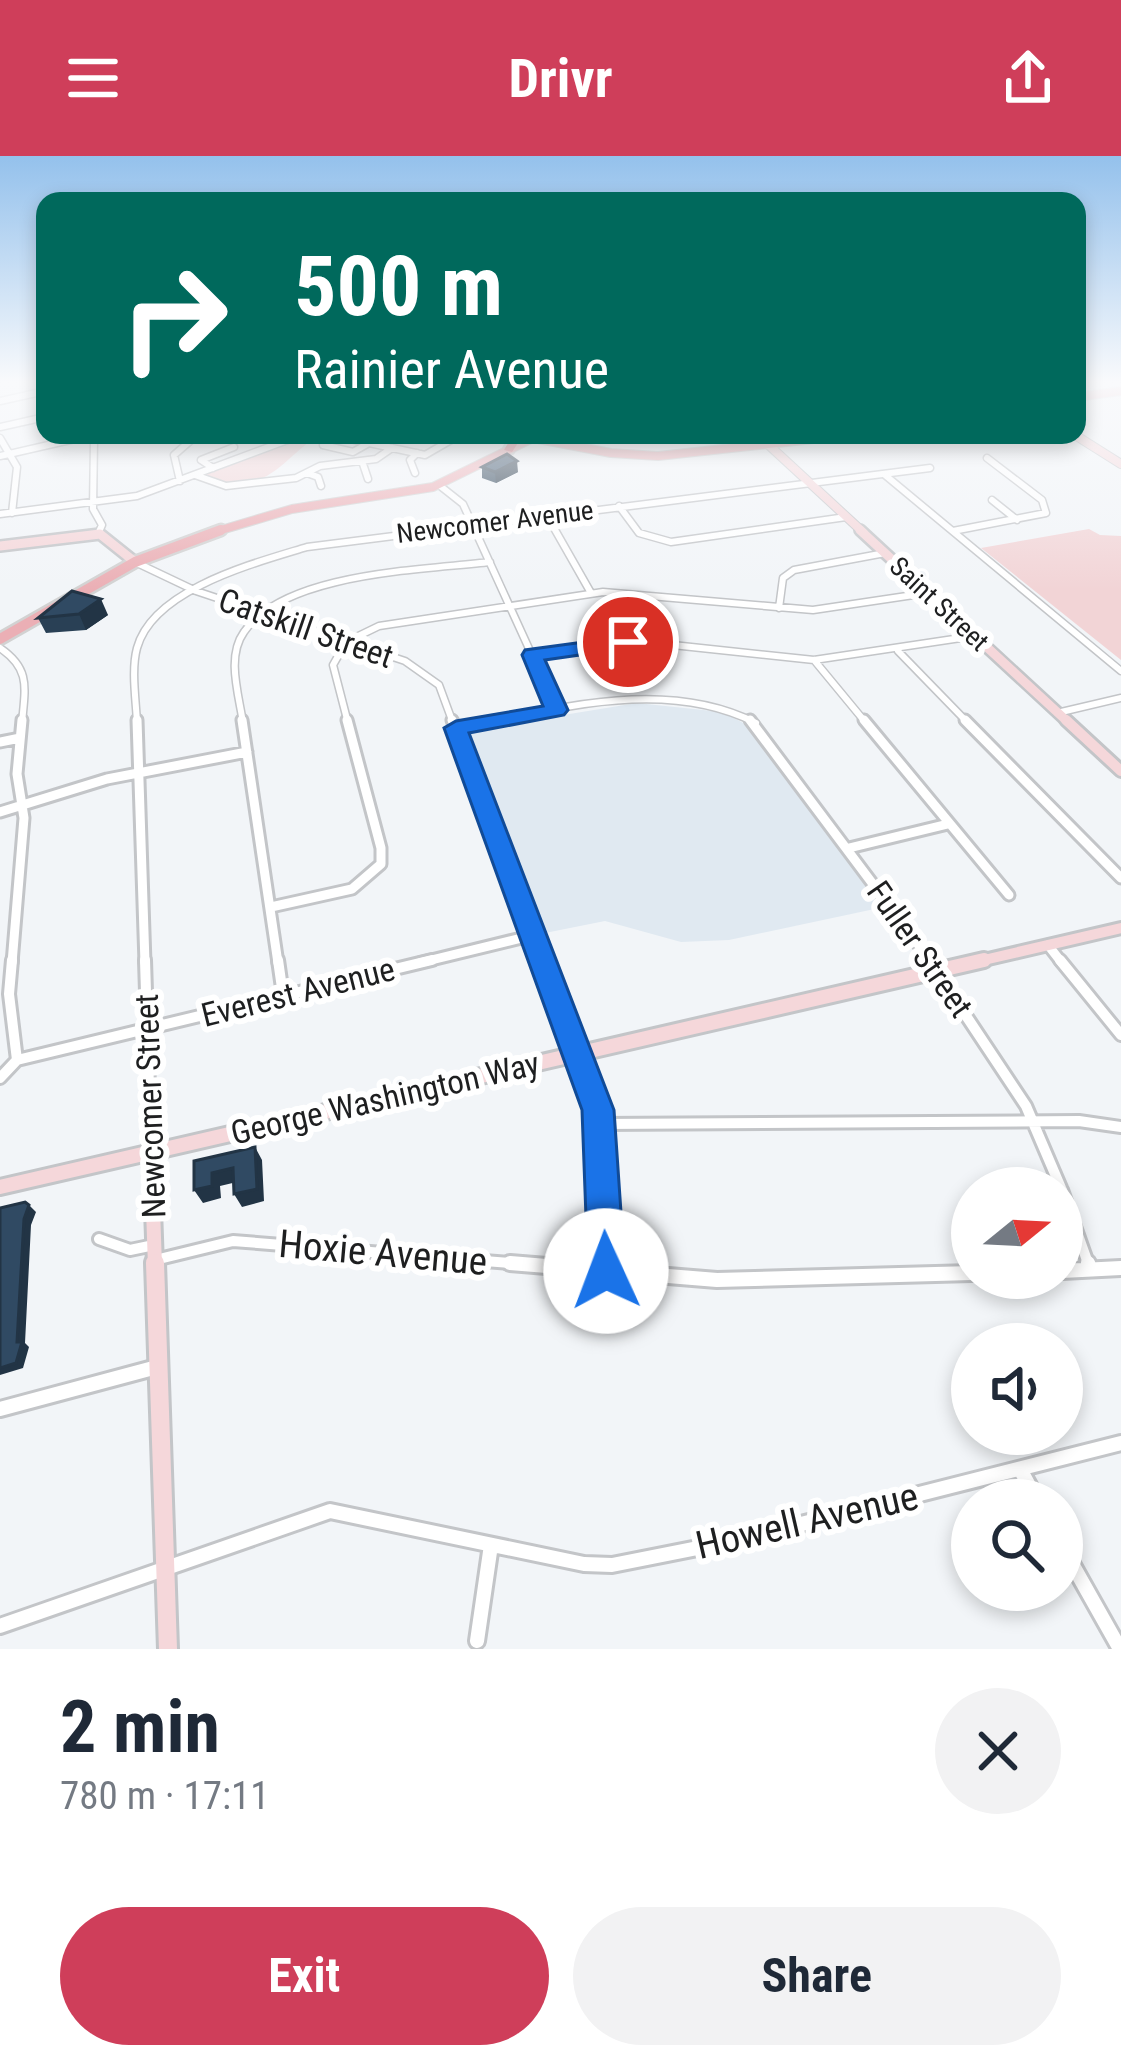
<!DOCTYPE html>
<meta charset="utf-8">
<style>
:root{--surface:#fff;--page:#f2f2f3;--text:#1f2937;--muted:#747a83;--accent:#cf3e5a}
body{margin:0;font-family:"Roboto Condensed",sans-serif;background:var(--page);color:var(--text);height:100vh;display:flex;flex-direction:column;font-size:45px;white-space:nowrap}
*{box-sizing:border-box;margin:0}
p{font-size:39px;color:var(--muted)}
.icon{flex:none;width:66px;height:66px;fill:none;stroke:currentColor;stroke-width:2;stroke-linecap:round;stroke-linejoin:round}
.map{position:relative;height:1493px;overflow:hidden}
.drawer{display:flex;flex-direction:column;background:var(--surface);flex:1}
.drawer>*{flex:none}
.banner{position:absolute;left:36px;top:36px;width:1050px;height:252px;border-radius:24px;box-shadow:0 6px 18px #0003;background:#00695c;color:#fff;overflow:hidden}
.needle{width:78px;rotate:72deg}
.buttons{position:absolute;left:951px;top:1011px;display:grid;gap:24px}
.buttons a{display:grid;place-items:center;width:132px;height:132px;border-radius:50%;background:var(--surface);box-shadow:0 6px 18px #0003;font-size:60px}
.pin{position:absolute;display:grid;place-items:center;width:102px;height:102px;color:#fff;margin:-51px;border:6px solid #fff;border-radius:50%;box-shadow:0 3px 12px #0007}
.me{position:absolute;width:132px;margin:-66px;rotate:358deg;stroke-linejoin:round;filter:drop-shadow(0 0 9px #0008)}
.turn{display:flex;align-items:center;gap:42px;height:252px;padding:0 60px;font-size:54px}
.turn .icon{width:156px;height:156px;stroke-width:2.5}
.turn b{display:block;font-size:84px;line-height:102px}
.round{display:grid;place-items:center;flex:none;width:126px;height:126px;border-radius:63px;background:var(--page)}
.summary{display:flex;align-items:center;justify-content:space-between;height:204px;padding:0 60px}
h1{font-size:72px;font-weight:700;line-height:90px}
.cta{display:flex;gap:24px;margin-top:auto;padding:24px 60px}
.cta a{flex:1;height:138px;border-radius:72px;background:var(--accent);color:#fff;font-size:48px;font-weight:700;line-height:138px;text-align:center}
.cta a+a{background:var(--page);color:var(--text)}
header{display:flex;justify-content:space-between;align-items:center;height:156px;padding:0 60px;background:var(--accent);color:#fff;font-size:54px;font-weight:700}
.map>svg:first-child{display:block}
.built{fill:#e0e9f1}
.green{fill:#f2d4d6}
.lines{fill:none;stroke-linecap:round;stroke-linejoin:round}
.street-far3-casing{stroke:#c3c5c8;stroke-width:9}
.street-far2-casing{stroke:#c3c5c8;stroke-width:15}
.street-far1-casing{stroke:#c3c5c8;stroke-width:16}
.street-casing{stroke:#c3c5c8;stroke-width:20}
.secondary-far4-casing{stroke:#c3c5c8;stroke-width:10}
.secondary-far3-casing{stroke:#c3c5c8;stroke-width:14}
.secondary-far2-casing{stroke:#c3c5c8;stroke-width:16}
.secondary-far1-casing{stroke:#c3c5c8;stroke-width:20}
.secondary-casing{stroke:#c3c5c8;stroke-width:24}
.primary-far1-casing{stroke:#d2d2d2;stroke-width:10}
.primary-casing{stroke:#d2d2d2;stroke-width:15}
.highway-casing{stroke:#d2d2d2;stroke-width:6}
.street-far3{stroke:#fff;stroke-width:6}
.street-far2{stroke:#fff;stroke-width:9}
.street-far1{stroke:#fff;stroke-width:10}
.street{stroke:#fff;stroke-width:14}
.secondary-far4{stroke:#f5d7da;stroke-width:8}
.secondary-far3{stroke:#f5d7da;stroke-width:9}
.secondary-far2{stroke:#f5d7da;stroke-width:10}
.secondary-far1{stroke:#f5d7da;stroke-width:14}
.secondary{stroke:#f5d7da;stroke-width:18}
.primary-far1{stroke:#ebafb5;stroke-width:8}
.primary{stroke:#ebafb5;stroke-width:10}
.highway{fill:#dd7984;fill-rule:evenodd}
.wall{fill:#294055}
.shaded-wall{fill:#223445}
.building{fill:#304a63;stroke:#223445;stroke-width:3}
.route{fill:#1a73e8;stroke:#114b97;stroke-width:3}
.labels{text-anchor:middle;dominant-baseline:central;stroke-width:12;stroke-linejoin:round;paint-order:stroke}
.far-street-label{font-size:27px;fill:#1e1f20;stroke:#fff}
.street-label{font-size:33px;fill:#1e1f20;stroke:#fff}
.near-street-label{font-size:39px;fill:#1e1f20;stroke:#fff}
</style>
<header><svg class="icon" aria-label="menu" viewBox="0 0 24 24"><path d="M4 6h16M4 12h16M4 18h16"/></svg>Drivr<svg class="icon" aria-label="share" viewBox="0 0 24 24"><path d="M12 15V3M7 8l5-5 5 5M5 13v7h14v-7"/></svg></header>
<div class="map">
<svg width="1121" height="1493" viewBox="0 0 1121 1493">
<rect width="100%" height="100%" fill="#f2f5f8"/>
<path class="built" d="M637,547L722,556L755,573L884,751L729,784L681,786L605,765L540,778L465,575Z"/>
<path class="green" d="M307,280L315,282C282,303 263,346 204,319Z
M1089,373L1100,379L1121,380V504L981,392Z"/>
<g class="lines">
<defs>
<path id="street-far3" d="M0,245L45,235
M0,271L45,261
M332,279L425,299L451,284
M89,281L94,284L93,353L102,369L98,378
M0,282L17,311L12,357
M323,289L353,296L369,287
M0,300L92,279
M362,305L368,323
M213,312L201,304L234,291
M307,317L318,321L321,330
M415,317L410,304L417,297
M195,319L226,330L296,322L320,310L376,303L392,292
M885,319L1121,515
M180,325L174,299L197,279
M439,329L463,348L557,554
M992,344L1017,364
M619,350L639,377L671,386L846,361
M0,358L137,340L301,279
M546,358L591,437
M953,375L1046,357L1042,344L987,302
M135,406L196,435L405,505L439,529L453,567
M779,452L783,422L794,414L885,397
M0,492C31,513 25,532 22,567
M898,495L968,567
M532,499L602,488L654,487L814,504L974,480
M814,504L866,567
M1057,557L1121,542
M137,567C136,544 131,514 137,492C153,433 255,407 307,391L930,312
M243,567C239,539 226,501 244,476C285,416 424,414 490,406
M348,567L333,509L346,486L379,470L603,436L813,454L927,437
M484,567C573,549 671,524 756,567"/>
<path id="street-far2" d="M137,564L145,807
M242,564L278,807
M452,564L543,807
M750,564L932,807
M864,564L1009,739
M965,564L1121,722
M456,572L499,564
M0,586L20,582
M0,656L107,623L247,596
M849,692L948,668
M271,751L352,733L381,708V692L347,564
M1048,789L1062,807
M12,807L24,662L17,618L22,564
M419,807L534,779"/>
<path id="street-far1" d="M12,804L9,838L17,904
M145,804L151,996
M278,804L283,839
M542,804L598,954L606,1110
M929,804L1026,950L1061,1032
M1060,804L1121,879
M0,922L17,904L432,804
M601,968L1079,965L1121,971
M1062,1034L1089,1110
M99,1083L130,1094L154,1089
M155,1104L233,1085L548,1110"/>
<path id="street" d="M510,1107L717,1124L972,1117
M606,1107V1115
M1088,1107L1090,1113
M1062,1115L1121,1112
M0,1253L157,1211
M1020,1313L1037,1344
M1062,1390L1120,1493
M0,1470L330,1355L584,1408L612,1409L738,1384L1121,1287
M477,1485L491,1389"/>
<path id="secondary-far4" d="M1075,279L1121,308
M760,281L864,377"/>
<path id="secondary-far3" d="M860,374L1069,567
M0,390L100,378L135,406"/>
<path id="secondary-far2" d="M1066,564L1121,615
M971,807L1121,772"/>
<path id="secondary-far1" d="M151,996L155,1110
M0,1031L984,804"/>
<path id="secondary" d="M155,1107L168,1493"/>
<path id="primary-far1" d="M1077,241L1121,235
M533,282L611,297L658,300L850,279
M211,377L292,353L433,331L539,279"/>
<path id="primary" d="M0,483L135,406L221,374"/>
<path id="highway" d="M506,279H516L520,284L512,296L504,294L510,284Z"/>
</defs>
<use href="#street-far3" class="street-far3-casing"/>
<use href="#street-far2" class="street-far2-casing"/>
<use href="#street-far1" class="street-far1-casing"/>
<use href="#street" class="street-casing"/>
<use href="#secondary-far4" class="secondary-far4-casing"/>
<use href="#secondary-far3" class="secondary-far3-casing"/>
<use href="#secondary-far2" class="secondary-far2-casing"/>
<use href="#secondary-far1" class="secondary-far1-casing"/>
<use href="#secondary" class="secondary-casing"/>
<use href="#primary-far1" class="primary-far1-casing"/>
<use href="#primary" class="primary-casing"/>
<use href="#highway" class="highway-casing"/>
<use href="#street-far3" class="street-far3"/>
<use href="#street-far2" class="street-far2"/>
<use href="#street-far1" class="street-far1"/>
<use href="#street" class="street"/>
<use href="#secondary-far4" class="secondary-far4"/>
<use href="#secondary-far3" class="secondary-far3"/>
<use href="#secondary-far2" class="secondary-far2"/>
<use href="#secondary-far1" class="secondary-far1"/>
<use href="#secondary" class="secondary"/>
<use href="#primary-far1" class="primary-far1"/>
<use href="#primary" class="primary"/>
<use href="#highway" class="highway"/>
</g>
<path class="wall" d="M482,311L518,316L496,327L482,322Z
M72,435L108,459L86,474L46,477L38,462Z"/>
<path class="shaded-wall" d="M517,305L518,316L496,327L495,316Z
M101,443L108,459L86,474L79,458Z
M255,991L262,1004L264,1045L242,1051L234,1038Z
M233,1012L241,1025L220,1030L221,1042L203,1047L194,1034L212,1017Z
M29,1049L36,1056L31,1069L25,1187L29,1191L23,1212L0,1219V1212L17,1186L24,1063Z"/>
<path class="building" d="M507,298L517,305L495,316L482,311Z
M72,435L101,443L79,458L38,462Z
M255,991L257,1033L234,1038L233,1012L212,1017V1030L194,1034V1005Z
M25,1046L29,1049L24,1063L17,1186H22L16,1207L0,1212V1052Z"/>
<linearGradient id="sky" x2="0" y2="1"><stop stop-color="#94c1ec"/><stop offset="0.52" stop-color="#f9fafc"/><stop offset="1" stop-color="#f9fafc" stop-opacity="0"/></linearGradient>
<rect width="1121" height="434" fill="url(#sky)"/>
<path class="route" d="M628,480L638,486L635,491L545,504L568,554L564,559L469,577L614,954L625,1115L619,1128L606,1133L593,1128L588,1115L582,954L444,572L456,565L543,550L522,499L525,494Z"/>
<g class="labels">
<g class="far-street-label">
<text transform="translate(495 366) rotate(-7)">Newcomer Avenue</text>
<text transform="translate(939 448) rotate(43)">Saint Street</text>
</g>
<g class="street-label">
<text transform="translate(306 472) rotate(19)">Catskill Street</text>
<text transform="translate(920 793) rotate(55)">Fuller Street</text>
<text transform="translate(298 836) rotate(-14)">Everest Avenue</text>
<text transform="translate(385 942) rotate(-13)">George Washington Way</text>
<text transform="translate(150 950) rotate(-92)">Newcomer Street</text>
</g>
<g class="near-street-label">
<text transform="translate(383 1097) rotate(5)">Hoxie Avenue</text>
<text transform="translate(807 1365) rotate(-13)">Howell Avenue</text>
</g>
</g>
</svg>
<div class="buttons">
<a><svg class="needle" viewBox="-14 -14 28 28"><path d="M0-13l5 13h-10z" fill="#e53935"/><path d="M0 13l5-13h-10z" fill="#747a83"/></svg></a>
<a><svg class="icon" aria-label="sound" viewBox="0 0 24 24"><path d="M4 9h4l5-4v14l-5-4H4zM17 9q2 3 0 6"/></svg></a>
<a><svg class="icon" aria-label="search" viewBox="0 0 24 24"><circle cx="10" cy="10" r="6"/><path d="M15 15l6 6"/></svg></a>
</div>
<div class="pin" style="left:628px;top:486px;background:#d93025"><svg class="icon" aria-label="arrive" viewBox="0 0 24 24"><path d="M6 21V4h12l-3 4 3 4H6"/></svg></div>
<svg class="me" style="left:606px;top:1115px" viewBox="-20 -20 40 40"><circle r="19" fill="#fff"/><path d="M0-13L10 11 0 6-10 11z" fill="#1a73e8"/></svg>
<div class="banner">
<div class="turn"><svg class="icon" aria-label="right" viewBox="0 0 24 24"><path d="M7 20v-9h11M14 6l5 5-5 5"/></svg><div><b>500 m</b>Rainier Avenue</div></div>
</div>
</div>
<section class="drawer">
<div class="summary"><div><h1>2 min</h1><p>780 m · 17:11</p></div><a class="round"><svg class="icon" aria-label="close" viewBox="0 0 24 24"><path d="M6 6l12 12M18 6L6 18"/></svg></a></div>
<div class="cta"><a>Exit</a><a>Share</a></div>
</section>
